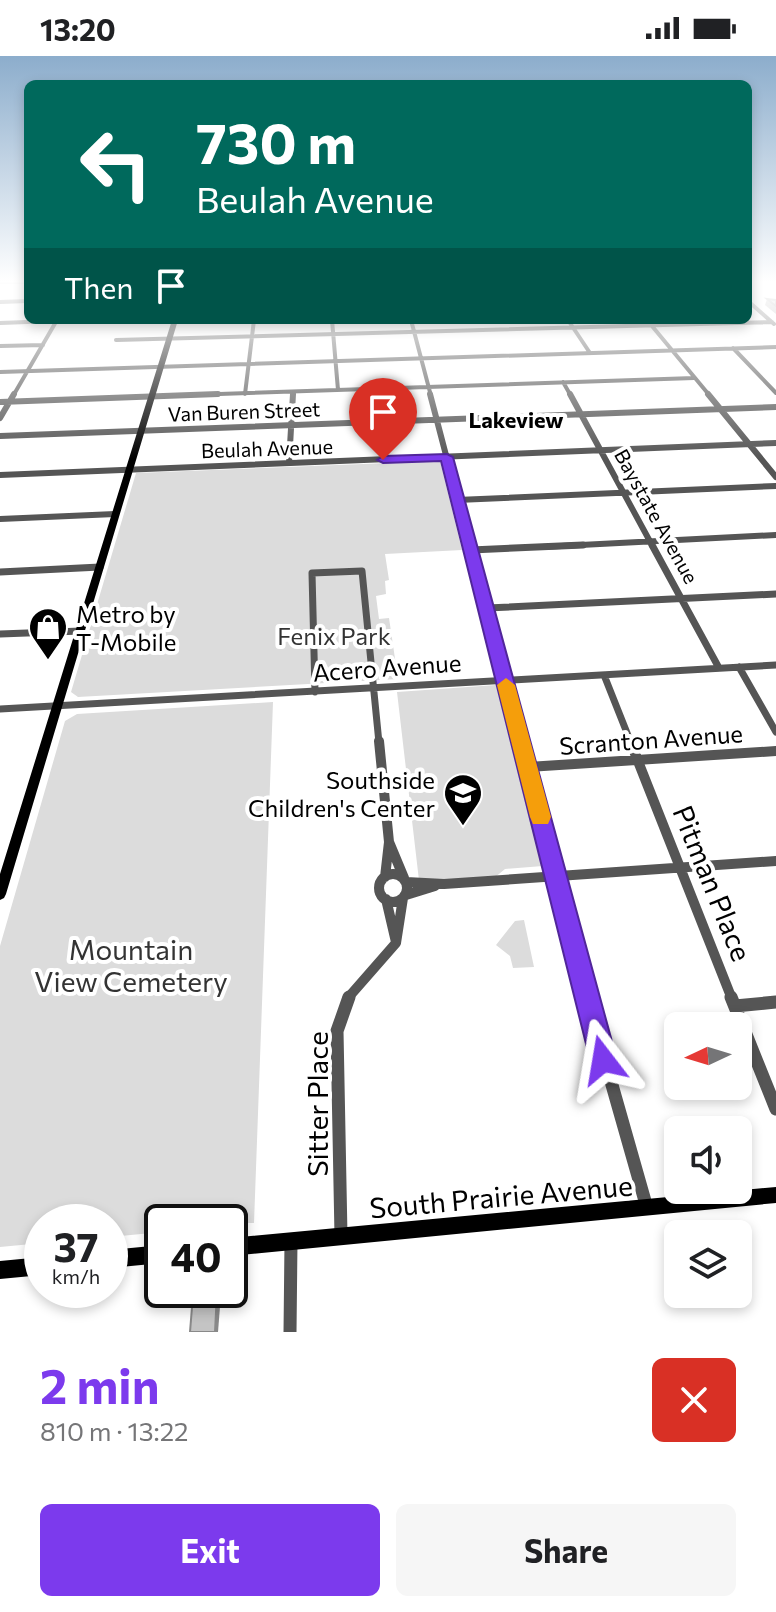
<!DOCTYPE html>
<meta charset="utf-8">
<style>
:root{--surface:#fff;--page:#f6f6f6;--text:#202124;--muted:#757577;--accent:#7c3aed}
body{margin:0;font-family:Commissioner,sans-serif;background:var(--page);color:var(--text);height:100vh;display:flex;flex-direction:column;font-size:30px;white-space:nowrap}
*{box-sizing:border-box;margin:0}
p{font-size:26px;color:var(--muted)}
.icon{flex:none;width:44px;height:44px;fill:none;stroke:currentColor;stroke-width:2;stroke-linecap:round;stroke-linejoin:round}
.map{position:relative;height:1276px;overflow:hidden}
.details{display:flex;flex-direction:column;background:var(--surface);flex:1}
.details>*{flex:none}
.hud{position:absolute;left:24px;top:24px;width:728px;height:244px;border-radius:12px;box-shadow:0 4px 12px #0003;background:#00695c;color:#fff;overflow:hidden}
.needle{width:52px;rotate:266deg}
.buttons{position:absolute;left:664px;top:956px;display:grid;gap:16px}
.buttons a{display:grid;place-items:center;width:88px;height:88px;border-radius:12px;background:var(--surface);box-shadow:0 4px 12px #0003;font-size:40px}
.speed{position:absolute;left:24px;top:1148px;display:flex;gap:16px;font-size:40px;font-weight:700;text-align:center}
.speed>*{display:grid;place-content:center;width:104px;height:104px;border-radius:50%;background:var(--surface);box-shadow:0 4px 12px #0003;line-height:1}
.speed small{font-size:20px;font-weight:400}
.speed .limit{border:4px solid #111;border-radius:12px;background:#fff;color:#111}
.pin{position:absolute;display:grid;place-items:center;width:68px;height:68px;color:#fff;margin:-82px -34px;border-radius:50% 50% 50% 0;rotate:-45deg;box-shadow:0 0 8px #0007}
.pin .icon{rotate:45deg}
.me{position:absolute;width:88px;margin:-44px;rotate:346deg;stroke-linejoin:round;filter:drop-shadow(0 0 6px #0008)}
.turn{display:flex;align-items:center;gap:28px;height:168px;padding:0 40px;font-size:36px}
.turn .icon{width:104px;height:104px;stroke-width:2.5}
.turn b{display:block;font-size:56px;line-height:68px}
.then{display:flex;align-items:center;height:76px;padding:0 40px;background:#0003;gap:16px;font-size:30px}
.round{display:grid;place-items:center;flex:none;width:84px;height:84px;border-radius:12px;background:var(--page)}
.headline{display:flex;align-items:center;justify-content:space-between;height:136px;padding:0 40px}
h1{font-size:48px;font-weight:700;line-height:60px;color:var(--accent)}
.action{display:flex;gap:16px;margin-top:auto;padding:16px 40px}
.action a{flex:1;height:92px;border-radius:12px;background:var(--accent);color:#fff;font-size:32px;font-weight:700;line-height:92px;text-align:center}
.action a+a{background:var(--page);color:var(--text)}
.status{display:flex;justify-content:space-between;align-items:center;height:56px;padding:0 40px;background:var(--surface);direction:ltr}
.status svg{height:22px;fill:currentColor}
.map>svg:first-child{display:block}
.green{fill:#dcdcdc}
.lines{fill:none;stroke-linecap:round;stroke-linejoin:round}
.minor-far4{stroke:#555;stroke-width:4}
.minor-far3{stroke:#555;stroke-width:6}
.minor-far2{stroke:#555;stroke-width:7}
.minor-far1{stroke:#555;stroke-width:10}
.minor{stroke:#555;stroke-width:13}
.major{fill:#000;fill-rule:evenodd}
.wall{fill:#a9a9a9}
.shaded-wall{fill:#898989}
.building{fill:#c4c4c4;stroke:#898989;stroke-width:2}
.route{fill:#7c3aed;stroke:#51269a;stroke-width:2}
.slow{fill:#f59e0b}
.labels{text-anchor:middle;dominant-baseline:central;stroke-width:8;stroke-linejoin:round;paint-order:stroke}
.far-street-label{font-size:20px;fill:#000;stroke:#fff}
.far-neighbourhood-label{font-size:22px;font-weight:bold;fill:#000;stroke:#fff}
.poi-label{font-size:24px;fill:#000;stroke:#fff;text-anchor:start}
.park-label{font-size:24px;fill:#333;stroke:#fff}
.street-label{font-size:24px;fill:#000;stroke:#fff}
.near-street-label{font-size:28px;fill:#000;stroke:#fff}
.near-park-label{font-size:28px;fill:#333;stroke:#fff}
</style>
<div class="status"><b>13:20</b><svg viewBox="0 0 49 12"><path d="M0 12V9h3v3zM5 12V6h3v6zM10 12V3h3v9zM15 12V0h3v12zM26 1h20v11H26zM47 4h2v5h-2z"/></svg></div>
<div class="map">
<svg width="776" height="1276" viewBox="0 0 776 1276">
<rect width="100%" height="100%" fill="#fff"/>
<path class="green" d="M440,405L462,494L385,498L389,524L385,525L386,538L376,540L379,563L389,562L398,623L78,641L71,636L136,417Z
M496,629L500,632L543,810L505,813L488,827L420,833L397,636Z
M273,646L254,1167L162,1166V1176L110,1181V1166H42V1187L0,1191V890L65,665L77,658Z
M524,864L534,911L513,912L510,900L496,889L515,865Z"/>
<g class="lines">
<path class="minor-far4" d="M0,226H28
M748,245L774,268
M0,246L28,245
M332,264L338,334
M411,264L431,340
M568,264L590,297
M647,264L710,340
M0,267L81,264
M116,284L772,266
M0,290L43,289
M733,292L776,337
M0,316L776,291
M563,326L571,340
M245,338L254,264
M13,340L57,264
M160,340L694,322
M293,340V336"/>
<path class="minor-far3" d="M430,338L470,491
M570,338L653,491
M708,338L776,421
M0,346L218,338
M0,362L14,338
M0,380L776,351
M289,407L293,338
M0,419L776,387
M457,444L776,430
M0,463L115,458
M542,491L776,479"/>
<path class="minor-far2" d="M469,489L521,687
M652,489L719,612
M471,494L583,489
M0,516L100,511
M487,552L776,538
M0,578L81,575
M739,611L776,676
M604,619L631,687
M315,636L312,517L362,515L379,687
M0,653L776,609"/>
<path class="minor-far1" d="M379,685L389,786L404,822
M520,685L588,943
M630,685L732,943
M528,711L776,695
M379 832a14 14 0 1 1 28 0a14 14 0 1 1-28 0Z
M385,821L389,786
M406,826L444,828L776,805
M406,839L435,830
M386,843L396,886
M347,943L396,887L403,842"/>
<path class="minor" d="M587,941L647,1152
M731,941L776,1053
M735,950L776,946
M341,1180L337,975L349,941
M290,1276L291,1186"/>
<path class="major" d="M172,264H178L6,838L4,842L0,844V818Z
M776,1131V1147L230,1200V1182Z
M162,1189V1207L110,1212V1194Z
M42,1201V1219L0,1223V1205Z"/>
</g>
<path class="wall" d="M767,243L776,244V258L765,249Z"/>
<path class="shaded-wall" d="M217,1236L221,1238L218,1276H215Z"/>
<path class="building" d="M767,243L776,244V250Z
M217,1236L215,1276H190L193,1239Z"/>
<linearGradient id="sky" x2="0" y2="1"><stop stop-color="#8cadcc"/><stop offset="0.56" stop-color="#fff"/><stop offset="1" stop-color="#fff" stop-opacity="0"/></linearGradient>
<rect width="776" height="403" fill="url(#sky)"/>
<path class="route" d="M447,398L453,401L617,1004L613,1013L603,1017L594,1013L590,1004L441,405L383,407L377,404L383,400Z"/>
<path class="slow" d="M506,622L515,629L551,761L548,768H533L530,761L497,629Z"/>
<defs>
<symbol id="shop-pin" viewBox="-11 -11 22 30"><path d="M0 17L-7.5 6A9.5 9.5 0 1 1 7.5 6Z" fill="#000" stroke="#fff"/><path d="M-5-2.5h2.3a2.7 3.5 0 0 1 5.4 0H5L5.5 6h-11ZM-1.5-2.5h3a1.5 2.3 0 0 0-3 0Z" fill="#fff"/></symbol>
<symbol id="school-pin" viewBox="-11 -11 22 30"><path d="M0 17L-7.5 6A9.5 9.5 0 1 1 7.5 6Z" fill="#000" stroke="#fff"/><path d="M0-5L7-2L0 1L-7-2ZM-4 1L0 2.5L4 1V4Q0 6-4 4Z" fill="#fff"/></symbol>
</defs>
<g fill-rule="evenodd">
<use href="#shop-pin" x="26" y="549" width="44" height="60"/>
<use href="#school-pin" x="441" y="715" width="44" height="60"/>
</g>
<g class="labels">
<g class="far-street-label">
<text transform="translate(244 355) rotate(-2)">Van Buren Street</text>
<text transform="translate(267 392) rotate(-2)">Beulah Avenue</text>
<text transform="translate(657 460) rotate(61)">Baystate Avenue</text>
</g>
<g class="far-neighbourhood-label">
<text x="516" y="363">Lakeview</text>
</g>
<g class="poi-label">
<text x="76" y="557">Metro by<tspan x="76" dy="28">T-Mobile</tspan></text>
<text x="435" y="723" text-anchor="end">Southside<tspan x="435" dy="28">Children's Center</tspan></text>
</g>
<g class="park-label">
<text x="334" y="579">Fenix Park</text>
</g>
<g class="street-label">
<text transform="translate(387 611) rotate(-4)">Acero Avenue</text>
<text transform="translate(651 683) rotate(-4)">Scranton Avenue</text>
</g>
<g class="near-street-label">
<text transform="translate(713 827) rotate(68)">Pitman Place</text>
<text transform="translate(317 1048) rotate(-90)">Sitter Place</text>
<text transform="translate(501 1140) rotate(-5)">South Prairie Avenue</text>
</g>
<g class="near-park-label">
<text x="131" y="893">Mountain<tspan x="131" dy="32">View Cemetery</tspan></text>
</g>
</g>
</svg>
<div class="buttons">
<a><svg class="needle" viewBox="-14 -14 28 28"><path d="M0-13l5 13h-10z" fill="#e53935"/><path d="M0 13l5-13h-10z" fill="#757577"/></svg></a>
<a><svg class="icon" aria-label="sound" viewBox="0 0 24 24"><path d="M4 9h4l5-4v14l-5-4H4zM17 9q2 3 0 6"/></svg></a>
<a><svg class="icon" aria-label="layers" viewBox="0 0 24 24"><path d="M12 4l9 5-9 5-9-5zM3 14l9 5 9-5"/></svg></a>
</div>
<div class="speed"><div>37<small>km/h</small></div><div class="limit">40</div></div>
<div class="pin" style="left:383px;top:404px;background:#d93025"><svg class="icon" aria-label="arrive" viewBox="0 0 24 24"><path d="M6 21V4h12l-3 4 3 4H6"/></svg></div>
<svg class="me" style="left:603px;top:1004px" viewBox="-20 -20 40 40"><path d="M0-17L14 15 0 8-14 15z" fill="#7c3aed" stroke="#fff" stroke-width="4"/></svg>
<div class="hud">
<div class="turn"><svg class="icon" aria-label="left" viewBox="0 0 24 24"><path d="M17 20v-9H6M10 6l-5 5 5 5"/></svg><div><b>730 m</b>Beulah Avenue</div></div>
<div class="then">Then<svg class="icon" aria-label="arrive" viewBox="0 0 24 24"><path d="M6 21V4h12l-3 4 3 4H6"/></svg></div>
</div>
</div>
<section class="details">
<div class="headline"><div><h1>2 min</h1><p>810 m · 13:22</p></div><a class="round" style="background:#d93025;color:#fff"><svg class="icon" aria-label="close" viewBox="0 0 24 24"><path d="M6 6l12 12M18 6L6 18"/></svg></a></div>
<div class="action"><a>Exit</a><a>Share</a></div>
</section>
